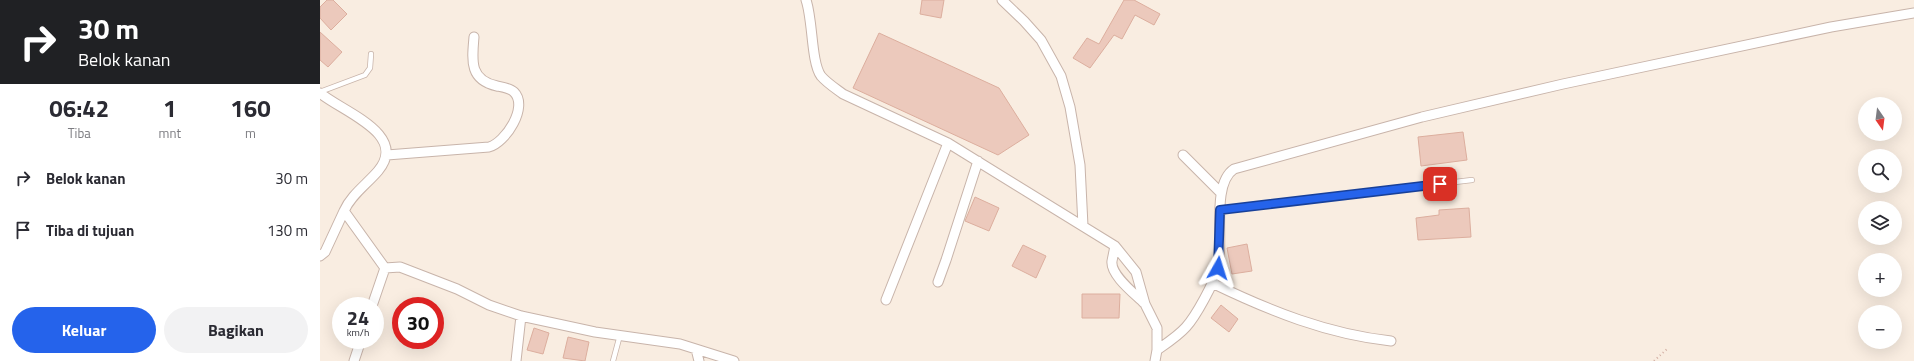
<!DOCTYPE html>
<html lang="id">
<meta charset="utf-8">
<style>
:root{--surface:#fff;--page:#f2f2f3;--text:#2b2b33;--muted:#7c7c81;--accent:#2563eb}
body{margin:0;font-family:"Titillium Web",sans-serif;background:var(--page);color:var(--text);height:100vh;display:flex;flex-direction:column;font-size:15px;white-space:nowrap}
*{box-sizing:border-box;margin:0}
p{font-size:13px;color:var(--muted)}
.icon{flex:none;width:22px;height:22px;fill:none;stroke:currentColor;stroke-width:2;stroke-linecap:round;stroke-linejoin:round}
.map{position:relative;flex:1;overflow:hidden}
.side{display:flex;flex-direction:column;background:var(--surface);width:320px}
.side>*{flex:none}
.top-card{background:#202124;color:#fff;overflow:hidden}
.needle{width:26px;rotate:166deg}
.buttons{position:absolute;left:1538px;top:97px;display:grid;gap:8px}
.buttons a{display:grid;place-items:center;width:44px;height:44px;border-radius:50%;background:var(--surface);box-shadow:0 4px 16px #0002;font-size:20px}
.speed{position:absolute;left:12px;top:297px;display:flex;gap:8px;font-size:20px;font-weight:700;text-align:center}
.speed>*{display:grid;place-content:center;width:52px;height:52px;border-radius:50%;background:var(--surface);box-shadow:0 4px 16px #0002;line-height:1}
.speed small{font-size:10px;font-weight:400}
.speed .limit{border:6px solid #d22;background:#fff;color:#111}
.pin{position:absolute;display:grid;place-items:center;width:34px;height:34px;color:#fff;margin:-17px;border-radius:8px;box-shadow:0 2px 6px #0006}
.me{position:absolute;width:44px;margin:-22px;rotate:6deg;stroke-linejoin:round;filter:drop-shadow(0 0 3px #0008)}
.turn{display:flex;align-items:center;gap:14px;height:84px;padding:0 12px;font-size:18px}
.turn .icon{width:52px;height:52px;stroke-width:2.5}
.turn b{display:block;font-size:28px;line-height:34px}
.eta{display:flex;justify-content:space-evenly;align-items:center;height:68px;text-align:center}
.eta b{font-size:24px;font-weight:700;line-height:28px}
.action{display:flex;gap:8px;margin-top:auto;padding:8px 12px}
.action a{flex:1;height:46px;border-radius:24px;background:var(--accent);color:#fff;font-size:16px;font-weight:700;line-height:46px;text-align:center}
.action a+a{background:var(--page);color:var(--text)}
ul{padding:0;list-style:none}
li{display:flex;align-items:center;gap:12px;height:52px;padding:0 12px}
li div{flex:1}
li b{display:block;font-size:15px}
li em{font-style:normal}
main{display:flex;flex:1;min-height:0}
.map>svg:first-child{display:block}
.building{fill:#ecc9bc;stroke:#dcae9e}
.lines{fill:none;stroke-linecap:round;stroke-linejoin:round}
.service-casing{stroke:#c8b4aa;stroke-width:6}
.minor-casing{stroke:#c8b4aa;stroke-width:11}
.path{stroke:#d0aca0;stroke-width:2;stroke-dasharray:1 3;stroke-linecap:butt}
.service{stroke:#fff;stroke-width:4.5}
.minor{stroke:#fff;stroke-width:9}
.route-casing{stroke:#184099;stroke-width:10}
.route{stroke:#2563eb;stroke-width:7}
</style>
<main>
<section class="side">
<div class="top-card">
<div class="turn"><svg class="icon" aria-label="right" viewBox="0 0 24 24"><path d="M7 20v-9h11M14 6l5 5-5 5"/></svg><div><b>30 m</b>Belok kanan</div></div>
</div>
<div class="eta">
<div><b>06:42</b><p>Tiba</p></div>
<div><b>1</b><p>mnt</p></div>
<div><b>160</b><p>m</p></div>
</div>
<ul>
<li><svg class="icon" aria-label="right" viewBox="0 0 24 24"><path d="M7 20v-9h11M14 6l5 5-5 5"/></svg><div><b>Belok kanan</b></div><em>30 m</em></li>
<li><svg class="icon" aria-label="arrive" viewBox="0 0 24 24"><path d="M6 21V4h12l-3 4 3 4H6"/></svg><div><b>Tiba di tujuan</b></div><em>130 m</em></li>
</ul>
<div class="action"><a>Keluar</a><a>Bagikan</a></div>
</section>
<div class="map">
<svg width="1594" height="361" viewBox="0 0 1594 361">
<rect width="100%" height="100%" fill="#f9ede1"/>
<path class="building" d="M7,0H13L27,14L11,30L0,18V7Z
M602,0H624L621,18L600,14Z
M804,0H814L840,14L834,25L815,15L802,39L794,35L770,68L753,58L767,38L779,44Z
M0,32L22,52L8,67L0,60Z
M559,33L679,88L709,135L678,155L533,88Z
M1143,132L1147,160L1101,166L1098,137Z
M655,197L679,208L669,231L645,221Z
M1149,208L1151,237L1098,240L1096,218L1119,215V210Z
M927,244L932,271L912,274L907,248Z
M703,245L726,256L716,278L692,266Z
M762,294H800L799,318H762Z
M901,305L918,319L909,332L891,318Z
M214,328L229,333L223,354L207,350Z
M248,337L269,342L265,361L243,358Z"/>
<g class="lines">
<defs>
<path id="service" d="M0,92L45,75L50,68L51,54
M900,210L1152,180
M293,361L300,335"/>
<path id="minor" d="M486,0C493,20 491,62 501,76C507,83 515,88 523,94L628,143L795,246L816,272L825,304L837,328V350L835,361
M682,0L704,21L721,40L741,76L750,107L760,165L763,226
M0,93C23,112 89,134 58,171C47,184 31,195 24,211L65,268L80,267L137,289L169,305L201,316L275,332L360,344L414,361
M67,155L169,147C185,143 209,107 194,92C190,88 182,87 177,86C149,80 152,60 154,37
M863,155L900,192
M795,246C794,251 793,256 792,261C790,275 815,294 824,303
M0,256L5,252L24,211
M618,282L626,260L658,161
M892,283C950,311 1007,334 1071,341
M566,300L628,143
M52,306L65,268
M376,349L379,361
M837,350C847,343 858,336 866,327C876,316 894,283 898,268C904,242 891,184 914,169L1102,117L1243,84L1511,27L1594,13
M34,361L41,340
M196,361L201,316"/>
</defs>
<use href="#service" class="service-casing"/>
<use href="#minor" class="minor-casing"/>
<path class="path" d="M1334,361L1347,349"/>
<use href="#service" class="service"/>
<use href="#minor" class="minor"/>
</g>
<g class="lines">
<defs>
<path id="route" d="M898,268L900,210L1120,184"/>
</defs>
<use href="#route" class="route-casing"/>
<use href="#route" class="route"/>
</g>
</svg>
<div class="buttons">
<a><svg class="needle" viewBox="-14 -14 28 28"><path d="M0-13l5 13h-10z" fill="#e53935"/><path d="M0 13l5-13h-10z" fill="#7c7c81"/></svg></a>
<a><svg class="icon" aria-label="search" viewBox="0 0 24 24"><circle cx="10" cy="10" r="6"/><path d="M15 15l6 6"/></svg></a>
<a><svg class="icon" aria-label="layers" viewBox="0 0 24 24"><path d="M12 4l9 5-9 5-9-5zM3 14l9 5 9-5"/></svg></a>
<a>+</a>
<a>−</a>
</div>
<div class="speed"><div>24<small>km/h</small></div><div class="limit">30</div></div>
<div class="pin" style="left:1120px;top:184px;background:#d93025"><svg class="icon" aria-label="arrive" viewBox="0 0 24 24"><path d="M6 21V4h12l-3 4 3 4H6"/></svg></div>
<svg class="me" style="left:898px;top:268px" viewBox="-20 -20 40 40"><path d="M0-17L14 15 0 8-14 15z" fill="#2563eb" stroke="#fff" stroke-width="4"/></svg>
</div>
</main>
